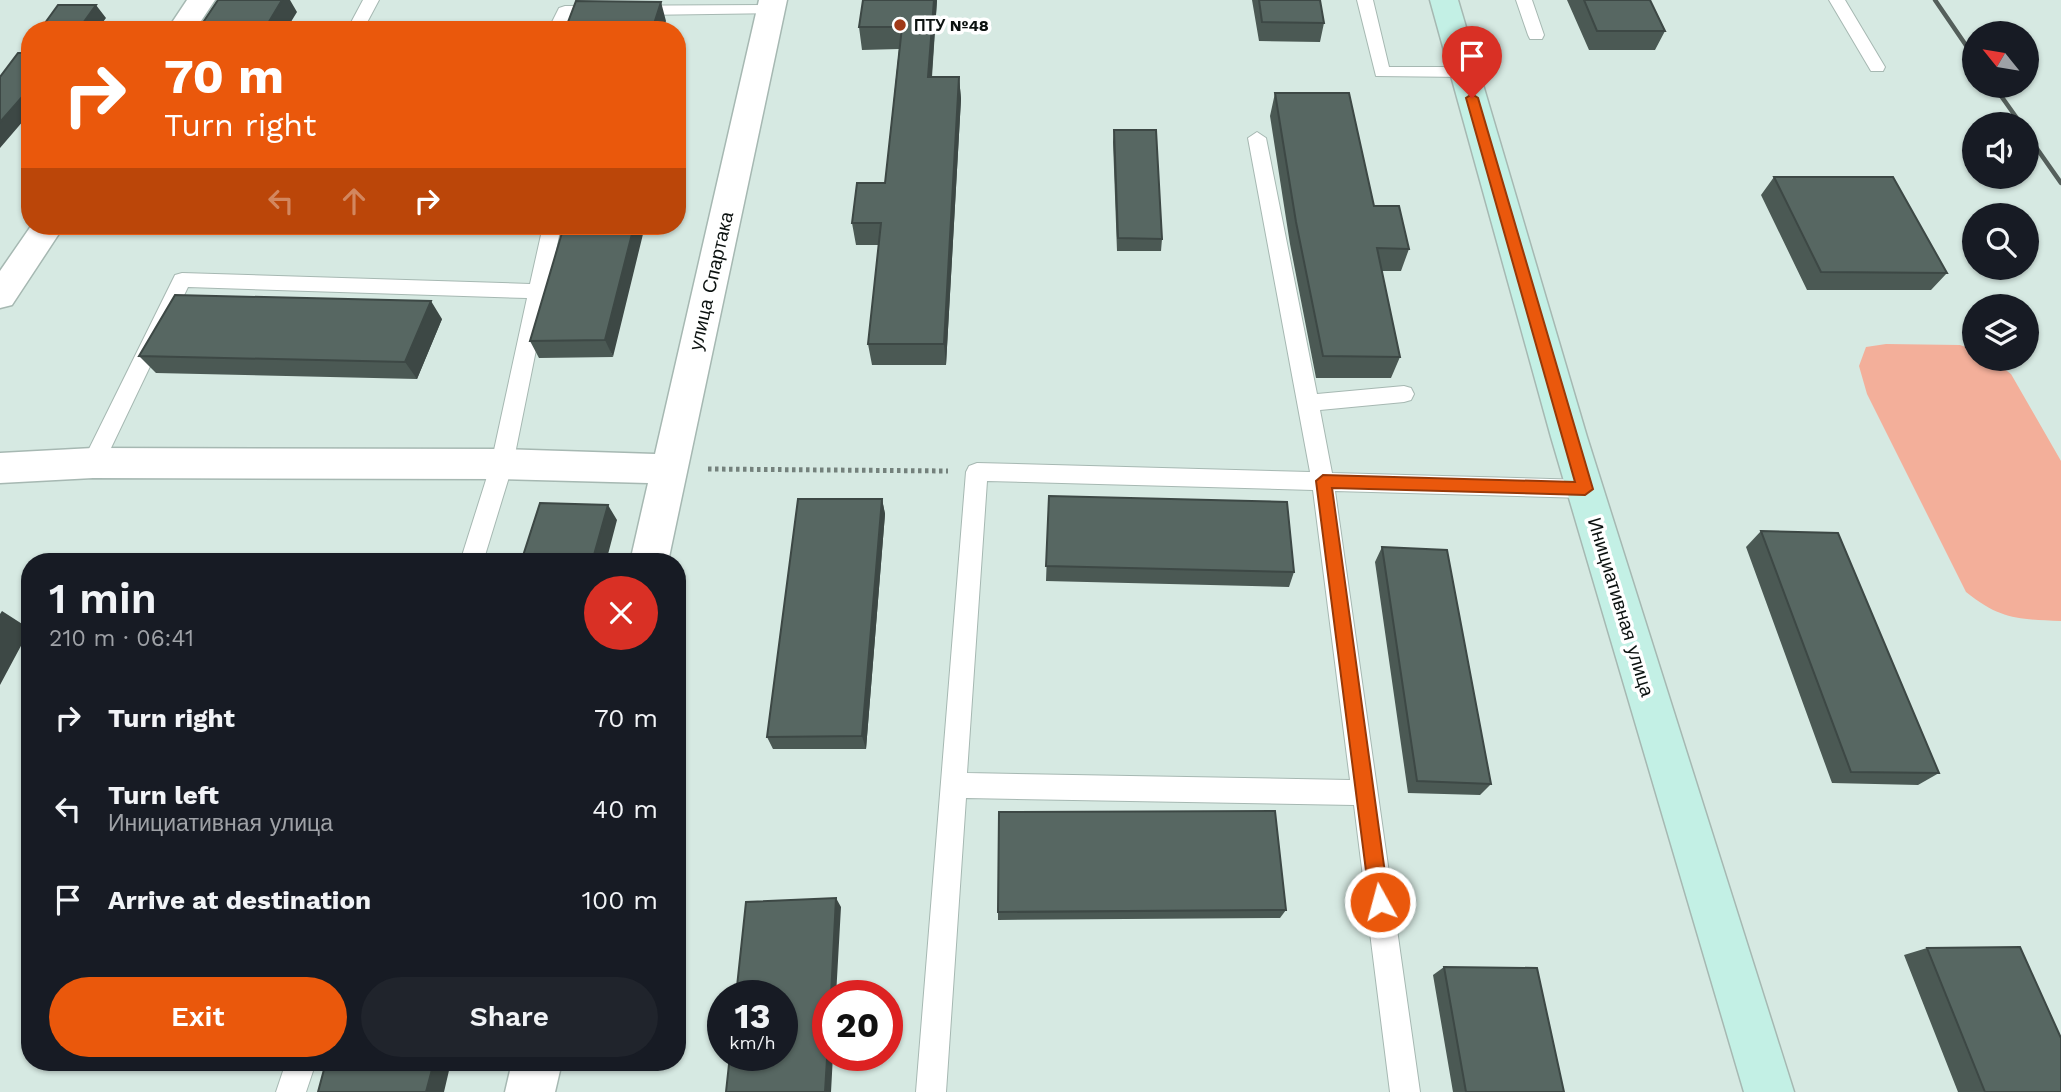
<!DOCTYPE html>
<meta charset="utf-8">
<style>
:root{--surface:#171b24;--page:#20242c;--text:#f1f3f6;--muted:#9ea1a6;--accent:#ea580c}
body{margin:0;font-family:"Work Sans",sans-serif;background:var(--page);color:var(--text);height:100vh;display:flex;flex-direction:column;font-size:26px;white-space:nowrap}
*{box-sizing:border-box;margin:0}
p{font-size:23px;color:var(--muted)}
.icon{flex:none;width:38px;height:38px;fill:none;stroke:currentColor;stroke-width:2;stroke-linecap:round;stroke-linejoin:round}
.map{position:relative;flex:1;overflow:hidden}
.drawer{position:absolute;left:21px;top:553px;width:665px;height:518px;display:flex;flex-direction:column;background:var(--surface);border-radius:28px;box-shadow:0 2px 5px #0004}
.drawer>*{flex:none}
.guide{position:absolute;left:21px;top:21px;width:665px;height:214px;border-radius:28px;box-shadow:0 2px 5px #0004;background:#ea580c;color:#fff;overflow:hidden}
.needle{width:46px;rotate:300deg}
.fabs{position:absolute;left:1962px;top:21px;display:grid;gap:14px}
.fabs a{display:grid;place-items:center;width:77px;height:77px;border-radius:50%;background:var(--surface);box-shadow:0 2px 5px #0004;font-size:35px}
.speed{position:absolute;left:707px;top:980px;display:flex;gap:14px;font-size:35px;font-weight:700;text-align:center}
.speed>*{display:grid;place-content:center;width:91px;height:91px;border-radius:50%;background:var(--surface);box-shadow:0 2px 5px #0004;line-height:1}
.speed small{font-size:18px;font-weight:400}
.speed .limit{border:10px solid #d22;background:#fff;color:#111}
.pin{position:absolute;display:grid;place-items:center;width:60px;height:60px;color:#fff;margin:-72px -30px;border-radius:50% 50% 50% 0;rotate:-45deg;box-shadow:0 0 7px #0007}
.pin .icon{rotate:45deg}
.me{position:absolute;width:77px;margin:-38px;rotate:353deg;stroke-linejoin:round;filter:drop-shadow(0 0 5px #0008)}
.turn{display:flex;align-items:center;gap:24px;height:147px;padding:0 28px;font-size:32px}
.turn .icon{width:91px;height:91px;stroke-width:2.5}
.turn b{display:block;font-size:49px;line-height:60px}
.lanes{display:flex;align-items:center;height:66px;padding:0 28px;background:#0003;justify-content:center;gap:35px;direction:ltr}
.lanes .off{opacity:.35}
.round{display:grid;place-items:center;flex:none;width:74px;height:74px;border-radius:37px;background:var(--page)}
.headline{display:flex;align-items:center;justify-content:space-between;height:119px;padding:0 28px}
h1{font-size:42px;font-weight:600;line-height:52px}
.cta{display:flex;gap:14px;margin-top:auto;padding:14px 28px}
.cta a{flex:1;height:80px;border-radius:42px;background:var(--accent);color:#fff;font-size:28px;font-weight:600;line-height:80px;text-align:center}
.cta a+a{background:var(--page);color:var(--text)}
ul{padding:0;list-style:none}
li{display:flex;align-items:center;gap:21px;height:91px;padding:0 28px}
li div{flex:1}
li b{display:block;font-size:26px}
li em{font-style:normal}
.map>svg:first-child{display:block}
.green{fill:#f3af9a}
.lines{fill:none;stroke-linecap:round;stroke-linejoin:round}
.lane-casing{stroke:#a6b8b2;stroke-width:2}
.street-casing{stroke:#a6b8b2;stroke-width:3}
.secondary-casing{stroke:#a6b8b2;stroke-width:3}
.path{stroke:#74817c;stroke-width:5;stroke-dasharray:3.5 3.5;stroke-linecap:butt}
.lane{fill:#fff;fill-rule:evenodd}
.street{fill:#fff;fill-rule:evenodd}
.secondary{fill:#c3f0e5;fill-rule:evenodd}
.rail{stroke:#545f5b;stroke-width:4.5}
.wall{fill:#4b5954}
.shaded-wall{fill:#3d4845}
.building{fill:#576762;stroke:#3d4845;stroke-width:2}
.route{fill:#ea580c;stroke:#983908;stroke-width:2}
.poi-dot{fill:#a03918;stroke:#fff;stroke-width:2.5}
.labels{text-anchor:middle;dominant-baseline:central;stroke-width:7;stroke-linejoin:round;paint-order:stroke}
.far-poi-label{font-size:16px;font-weight:bold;fill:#0c1210;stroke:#fff;text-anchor:start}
.street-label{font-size:19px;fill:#0c1210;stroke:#fff}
</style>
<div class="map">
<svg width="2061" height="1092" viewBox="0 0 2061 1092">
<rect width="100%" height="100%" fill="#d6e9e2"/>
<path class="green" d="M1886,344L1960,345L1974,350V359H1991L2011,374L2061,461V621C2018,619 2001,620 1966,592L1867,394L1859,366L1866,347Z"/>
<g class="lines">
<defs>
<path id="lane" d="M363,0H379L363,30H347Z
M1357,0H1373L1389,67H1464L1472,72L1464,77L1376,76Z
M1516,0H1532L1544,35L1542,39H1530L1528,35Z
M1829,0H1845L1885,67L1883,71H1871Z
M771,5L777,7L779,10L777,13L571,16L564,30H548L559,8L565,6Z
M1257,132L1266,138L1317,394L1404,386L1411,388L1414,394L1411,400L1404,402L1320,410L1332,473L1585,480L1593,483L1596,489L1593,495L1585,498L1335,491L1420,1092H1390L1354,805L966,798L946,1092H916L966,472L969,466L977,463L1310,472L1248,138ZM987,481L1313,490L1350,780L967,773Z
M543,226H561L513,464L483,562H460L491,464L527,298L188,287L101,469L93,472L85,469L82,463L175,275L182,273L530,284Z
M286,1062H316L306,1092H276Z"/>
<path id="street" d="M187,0H215L195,30H167Z
M759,0H787L668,562H630L648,483L502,479L93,478L0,483V453L93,448L502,449L655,454Z
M31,226H64L12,305L0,308V271Z
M512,1062H562L555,1092H505Z"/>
<path id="secondary" d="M1430,0H1458L1587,437L1794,1092H1744L1551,437Z"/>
</defs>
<use href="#lane" class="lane-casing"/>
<use href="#street" class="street-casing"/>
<use href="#secondary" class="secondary-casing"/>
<path class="path" d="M708,469L948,471"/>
<use href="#lane" class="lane"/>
<use href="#street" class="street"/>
<use href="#secondary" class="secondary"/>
<path class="rail" d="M1935,0L1974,57
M1994,86L2021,124
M2026,133L2061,183"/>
</g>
<path class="wall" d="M937,0L932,77H959L961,99L946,365H872L868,344L879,245H856L852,223L885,183L899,49L862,50L859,27Z
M1252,0H1320L1324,23L1320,42L1259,41Z
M1567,0H1650L1665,31L1655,50H1589Z
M1275,93L1374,206L1409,249L1401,271H1381L1400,357L1391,378H1316L1290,244L1270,116Z
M1114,130L1162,239L1161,251H1117L1113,142Z
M1774,177L1947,273L1931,290H1807L1761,195Z
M564,226L613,357L539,358L530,341Z
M442,319L417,379L156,373L139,356Z
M1049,496L1294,572L1289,587L1046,581Z
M882,499L885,514L866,749H773L767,737Z
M1761,531L1939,773L1918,785L1832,783L1746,547Z
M1382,547L1491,784L1480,795L1408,793L1375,562Z
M1286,910L1280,918L998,920V912Z
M1927,948L2061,1092H1958L1904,955Z
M1444,967L1564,1092H1453L1433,975Z"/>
<path class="shaded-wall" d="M282,0H290L297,12L286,30H264Z
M934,0H937L930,99L928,77Z
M661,2L666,21L663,30H652Z
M96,5L106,18L97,30H78Z
M959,77L961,99L946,365L944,344Z
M30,88V113L0,148V122Z
M634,226H645L613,357L605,340Z
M431,301L442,319L417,379L405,362Z
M882,499L885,514L866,749L862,736Z
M608,505L617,520L606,562H592Z
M2,611L30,629L0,685V614Z
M836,898L841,907L836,996H831Z
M828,1042V1055H833L831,1092H825Z
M434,1062H451L444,1092H426Z"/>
<path class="building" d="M218,0H282L264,30H198Z
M863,0H934L928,77H959L944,344H868L881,223H852L857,183H885L902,27H859Z
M1259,0H1320L1324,23L1262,22Z
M1584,0H1650L1665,31H1597Z
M576,1L661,2L652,30H565Z
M58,5H96L78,30H40Z
M30,45V88L0,122V77L18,53H24Z
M1275,93H1349L1374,206H1399L1409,249L1377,248L1400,357L1323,356L1296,222Z
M1114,130H1156L1162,239L1118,238Z
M1774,177H1893L1947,273L1821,272Z
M564,226H634L605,340L530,341Z
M175,295L431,301L405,362L139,356Z
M1049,496L1287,502L1294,572L1046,566Z
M798,499H882L862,736L767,737Z
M540,503L608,505L592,562H521Z
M1761,531L1838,533L1939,773L1851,772Z
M1382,547L1447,550L1491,784L1417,781Z
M1275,811L1286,910L998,912L999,812Z
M836,898L831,996H828V1042L825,1092H726L730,1055H782V996H736L746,902Z
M2020,947L2061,1038V1092H1985L1927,948Z
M1444,967L1537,968L1564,1092H1466Z
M326,1062H434L426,1092H318Z"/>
<path class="route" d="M1472,94L1478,98L1593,489L1585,495L1332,488L1389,902L1386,908L1380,911L1373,908L1370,902L1316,481L1323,475L1575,482L1466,98Z"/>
<circle class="poi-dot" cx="900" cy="25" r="7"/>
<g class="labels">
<g class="far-poi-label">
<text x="914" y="25">ПТУ №48</text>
</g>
<g class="street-label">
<text transform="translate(711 281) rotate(-77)">улица Спартака</text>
<text transform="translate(1621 607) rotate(73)">Инициативная улица</text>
</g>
</g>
</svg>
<div class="fabs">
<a><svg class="needle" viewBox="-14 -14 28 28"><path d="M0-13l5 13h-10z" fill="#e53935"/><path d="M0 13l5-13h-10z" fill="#9ea1a6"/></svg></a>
<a><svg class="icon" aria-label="sound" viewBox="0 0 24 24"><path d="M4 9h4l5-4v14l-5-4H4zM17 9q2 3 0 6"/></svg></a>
<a><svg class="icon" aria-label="search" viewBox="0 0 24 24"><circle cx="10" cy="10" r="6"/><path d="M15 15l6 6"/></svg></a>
<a><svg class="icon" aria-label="layers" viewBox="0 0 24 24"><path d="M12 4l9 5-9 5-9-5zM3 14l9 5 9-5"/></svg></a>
</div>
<div class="speed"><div>13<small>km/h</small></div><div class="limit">20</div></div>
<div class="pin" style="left:1472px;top:98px;background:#d93025"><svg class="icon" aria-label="arrive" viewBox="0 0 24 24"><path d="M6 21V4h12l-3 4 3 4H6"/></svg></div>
<svg class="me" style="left:1380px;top:902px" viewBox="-20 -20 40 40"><circle r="17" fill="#ea580c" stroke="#fff" stroke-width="3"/><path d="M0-11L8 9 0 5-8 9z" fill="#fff"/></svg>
<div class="guide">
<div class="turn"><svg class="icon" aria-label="right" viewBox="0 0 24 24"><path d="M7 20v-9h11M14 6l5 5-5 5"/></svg><div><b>70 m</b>Turn right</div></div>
<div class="lanes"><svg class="icon off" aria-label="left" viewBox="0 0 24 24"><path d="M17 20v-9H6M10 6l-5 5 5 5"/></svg><svg class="icon off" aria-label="ahead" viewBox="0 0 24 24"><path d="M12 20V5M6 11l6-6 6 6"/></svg><svg class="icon" aria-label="right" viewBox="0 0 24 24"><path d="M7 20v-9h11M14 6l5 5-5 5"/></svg></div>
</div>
<section class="drawer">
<div class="headline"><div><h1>1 min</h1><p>210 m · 06:41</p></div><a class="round" style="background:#d93025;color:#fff"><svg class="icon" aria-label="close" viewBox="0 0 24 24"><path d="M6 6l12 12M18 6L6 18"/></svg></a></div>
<ul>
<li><svg class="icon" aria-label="right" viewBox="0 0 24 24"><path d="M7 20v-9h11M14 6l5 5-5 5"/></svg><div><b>Turn right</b></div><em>70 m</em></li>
<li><svg class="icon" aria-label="left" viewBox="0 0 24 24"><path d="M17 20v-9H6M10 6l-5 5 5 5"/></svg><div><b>Turn left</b><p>Инициативная улица</p></div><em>40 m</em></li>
<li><svg class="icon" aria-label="arrive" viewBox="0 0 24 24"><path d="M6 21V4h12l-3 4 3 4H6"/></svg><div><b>Arrive at destination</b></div><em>100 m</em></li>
</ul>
<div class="cta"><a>Exit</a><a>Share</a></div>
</section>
</div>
